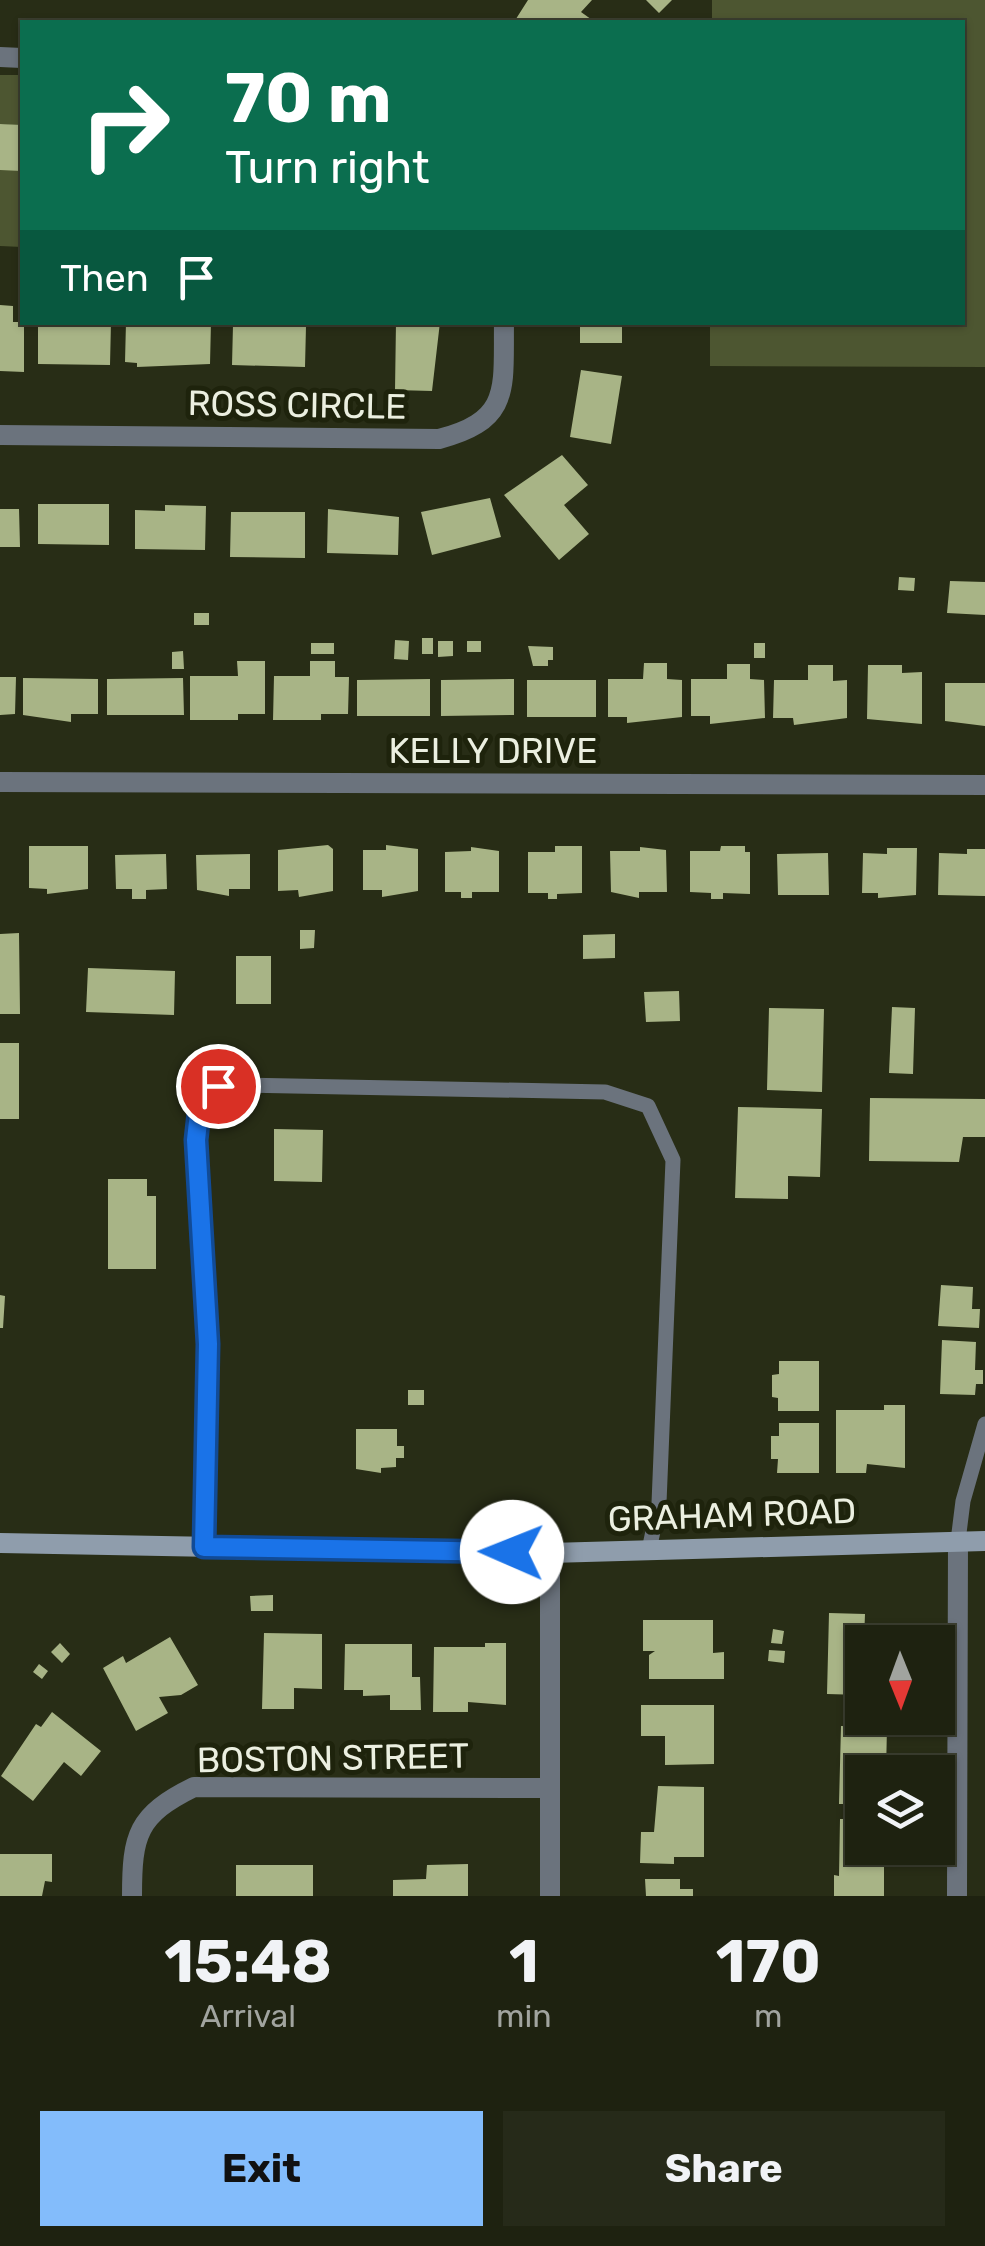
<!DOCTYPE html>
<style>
:root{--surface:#1e2210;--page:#262a19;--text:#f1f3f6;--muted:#a1a49f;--line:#3c3f30;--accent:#83bcfb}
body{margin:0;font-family:Rubik,sans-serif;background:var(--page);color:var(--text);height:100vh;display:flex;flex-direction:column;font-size:38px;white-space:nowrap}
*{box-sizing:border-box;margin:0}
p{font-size:32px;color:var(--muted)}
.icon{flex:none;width:55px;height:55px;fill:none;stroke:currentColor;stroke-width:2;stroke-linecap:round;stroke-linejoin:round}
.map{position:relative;height:1896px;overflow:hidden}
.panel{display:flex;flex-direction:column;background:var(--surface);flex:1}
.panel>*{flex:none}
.hud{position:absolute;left:20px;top:20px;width:945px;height:305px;border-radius:0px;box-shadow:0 2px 8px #0004,0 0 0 2px var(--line);background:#0b6e4f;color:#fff;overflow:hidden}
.needle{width:65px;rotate:179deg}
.controls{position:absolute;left:845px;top:1625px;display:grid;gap:20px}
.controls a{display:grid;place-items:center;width:110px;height:110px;border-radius:0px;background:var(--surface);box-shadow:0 2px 8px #0004,0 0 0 2px var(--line);font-size:50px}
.pin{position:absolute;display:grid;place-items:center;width:85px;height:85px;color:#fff;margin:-42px;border:5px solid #fff;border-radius:50%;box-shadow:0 2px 10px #0007}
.me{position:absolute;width:110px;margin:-55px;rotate:271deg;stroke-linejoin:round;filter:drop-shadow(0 0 8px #0008)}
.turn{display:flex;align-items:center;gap:35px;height:210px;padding:0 40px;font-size:45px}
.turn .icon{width:130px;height:130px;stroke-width:2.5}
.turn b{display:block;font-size:70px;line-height:85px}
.then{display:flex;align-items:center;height:95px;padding:0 40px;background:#0003;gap:20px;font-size:38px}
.eta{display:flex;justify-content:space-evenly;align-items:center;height:170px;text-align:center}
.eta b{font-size:60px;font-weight:700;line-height:70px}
.cta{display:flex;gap:20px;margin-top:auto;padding:20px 40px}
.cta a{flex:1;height:115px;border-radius:0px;background:var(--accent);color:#111;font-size:40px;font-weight:700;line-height:115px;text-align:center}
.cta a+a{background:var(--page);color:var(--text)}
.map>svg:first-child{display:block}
.green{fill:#4d5631}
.building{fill:#a8b486}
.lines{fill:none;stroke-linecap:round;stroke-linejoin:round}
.lane{stroke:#6b737d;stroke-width:15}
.street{stroke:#6b737d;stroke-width:20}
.secondary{stroke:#8f9dac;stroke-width:20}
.route-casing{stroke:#114b97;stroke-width:25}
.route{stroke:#1a73e8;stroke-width:18}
.labels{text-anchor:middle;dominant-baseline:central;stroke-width:10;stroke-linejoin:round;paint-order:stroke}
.street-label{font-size:35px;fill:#ebefe0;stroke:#1e230c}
</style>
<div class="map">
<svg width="985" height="1896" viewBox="0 0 985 1896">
<rect width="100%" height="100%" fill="#282d16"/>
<path class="green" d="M712,0H985V367L710,366V323L962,322V22H712Z
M0,75H22V247L0,246V170H21L22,126L0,124Z"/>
<path class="building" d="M528,0H592L581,12L595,22H514Z
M646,0H672L659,13Z
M0,124L22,125L21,171L0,170Z
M0,305L13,306V322H24V372L0,371Z
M38,322H111L110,365L38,364Z
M126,322H211L210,364L137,367V363L125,362Z
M396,322H440L432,391L395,390Z
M580,322H622V343H580Z
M233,325L306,326L305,367L232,365Z
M581,370L622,376L611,444L570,437Z
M562,455L588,485L564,505L589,534L559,560L504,495Z
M490,498L501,537L432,555L421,512Z
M38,504H109V545L38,544Z
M165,505L206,506L205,550L135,549V510L165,511Z
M0,509H19L20,547H0Z
M328,509L399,517L398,555L327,553Z
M231,512H305V558L230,557Z
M899,577L915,578L914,591L898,590Z
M950,581L985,582V615L947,613Z
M194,613H209V625H194Z
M422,638H433V654H422Z
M395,640L409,641L408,660L394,659Z
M438,641H453V656L438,657Z
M467,641H481V652H467Z
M311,643H334V654H311Z
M754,643H765V658H754Z
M528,646L553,647V660H548V666H533Z
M183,651L184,669H172V652Z
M237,661H265V714H238V720H190V676H238Z
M310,661H335V677H349L348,714H321V720H273L274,676H310Z
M644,663H667V679L682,680V717L627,723V717H608V679H643Z
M727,664H750V679L764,680L765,718L710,724V716H691V679H727Z
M808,665H833V681L847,680V718L794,725L793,718H773L774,680H808Z
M868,665H902V673L922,672V724L867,719Z
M0,677H16L15,714L0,715Z
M23,678L98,679V714H71V722L23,715Z
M183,678L184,715H107V679Z
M430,679V716H357V680Z
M514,679V715L441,716V680Z
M527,680H596V717H527Z
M945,683H985V726L945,721Z
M328,845L333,849V891L299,897L298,890L278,891V850Z
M386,845L418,849V891L382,897V890H363V850H386Z
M29,846H88V889L47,894V889L29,888Z
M555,846H582V893L557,894V899H548V893H528V852H555Z
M721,846H745V852H750V894L723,893V899H711V893L690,892V851H720Z
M471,847L499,851V892H472V898H461V892H445V852L471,851Z
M640,847L666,850L667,892H639V898L611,892L610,851H640Z
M887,848H917L916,895L878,898V893H862L863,853L887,854Z
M967,849H985V896L938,895L939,853L967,854Z
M828,853L829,895H778L777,854Z
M166,854L167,889L146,890V899H132V889H116L115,855Z
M250,854V889H229V896L197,890L196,855Z
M300,930H315L314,948L300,949Z
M19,933L20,1014H0V934Z
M615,934V958L583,959V935Z
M236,956H271V1004H236Z
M88,968L175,971L174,1015L86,1012Z
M679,991L680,1021L646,1022L644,992Z
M892,1007L915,1008L913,1074L889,1073Z
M769,1008L824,1009L822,1092L767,1090Z
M0,1043H19V1119H0Z
M870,1098L985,1099V1137H963L959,1162L869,1161Z
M738,1107L822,1109L820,1177L788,1176V1199L735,1198Z
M274,1129L323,1130L322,1182L274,1181Z
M108,1179H147V1196H156V1269H108Z
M941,1285L973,1287L972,1309H980L979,1328L938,1326Z
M0,1295L5,1296L3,1328H0Z
M942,1340L976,1342L975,1370H983V1384H976L975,1395L940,1394Z
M779,1361H819V1411H778V1398L772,1397V1375L779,1374Z
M408,1390H424V1405H408Z
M884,1405H905V1468L867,1464L866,1473H836V1410H884Z
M779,1423H819V1473H777L778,1459H771V1436H779Z
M356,1429H397V1446H404V1458H396V1467L381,1468V1473L356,1469Z
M273,1595V1611H251L250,1596Z
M829,1613L865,1614L862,1695L827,1694Z
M643,1620H713V1653L724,1652V1679H649V1655L655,1651H643Z
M773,1629L784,1631L782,1644L771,1643Z
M264,1633L322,1634V1689L294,1688V1709H262Z
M170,1637L198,1685L181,1695L159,1697L168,1713L136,1731L103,1668L123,1656L126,1663Z
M60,1643L70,1654L62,1663L51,1652Z
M485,1643H506V1705L468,1702V1712H433L434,1647H485Z
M345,1644H412V1677H420L421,1710H390V1695L363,1696V1690H344Z
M769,1650L785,1651L784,1663L768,1661Z
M39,1664L48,1671L42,1679L33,1672Z
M641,1705H714V1764L665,1765V1736H641Z
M52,1712L101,1751L81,1776L64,1762L33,1801L1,1776L36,1724L41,1727Z
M841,1726L887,1727L886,1772H862V1804H839Z
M658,1786L704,1787V1857H674V1864L640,1863L641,1832H654Z
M840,1819H862V1848H884V1896H834V1875L839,1876Z
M0,1854H52V1882L45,1881L42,1896H0Z
M468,1864V1896H393V1880L426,1879L427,1865Z
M236,1865H313V1896H236Z
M645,1879H680V1889H693V1896H646Z"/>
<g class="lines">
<path class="lane" d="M958,1541L963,1501L985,1424
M204,1547L207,1344L196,1140L199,1103L218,1085H244L605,1092L648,1106L673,1160L659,1503L649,1550"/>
<path class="street" d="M0,57L22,58
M0,435L439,439C512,420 503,388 504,322
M0,782L985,785
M132,1896C132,1835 137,1815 194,1787L550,1788
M550,1896V1553
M957,1896L958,1541"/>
<path class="secondary" d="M0,1543L550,1553L985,1541"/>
</g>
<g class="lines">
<defs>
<path id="route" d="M218,1086L200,1104L196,1140L208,1344L204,1547L512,1552"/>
</defs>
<use href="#route" class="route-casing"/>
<use href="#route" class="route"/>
</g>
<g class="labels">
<g class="street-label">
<text transform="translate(297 405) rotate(1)">ROSS CIRCLE</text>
<text x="493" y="751">KELLY DRIVE</text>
<text transform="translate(732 1515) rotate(-2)">GRAHAM ROAD</text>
<text transform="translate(333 1758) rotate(-1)">BOSTON STREET</text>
</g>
</g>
</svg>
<div class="controls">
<a><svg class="needle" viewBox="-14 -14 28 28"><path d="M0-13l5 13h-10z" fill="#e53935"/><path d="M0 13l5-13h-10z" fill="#a1a49f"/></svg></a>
<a><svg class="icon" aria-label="layers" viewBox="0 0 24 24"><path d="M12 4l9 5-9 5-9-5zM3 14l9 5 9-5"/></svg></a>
</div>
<div class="pin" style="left:218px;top:1086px;background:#d93025"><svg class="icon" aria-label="arrive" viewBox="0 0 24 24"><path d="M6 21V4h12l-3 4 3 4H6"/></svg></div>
<svg class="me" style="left:512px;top:1552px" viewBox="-20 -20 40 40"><circle r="19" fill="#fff"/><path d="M0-13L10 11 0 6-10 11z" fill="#1a73e8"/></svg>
<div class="hud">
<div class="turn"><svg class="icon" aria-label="right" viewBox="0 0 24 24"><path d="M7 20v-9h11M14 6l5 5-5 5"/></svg><div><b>70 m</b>Turn right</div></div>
<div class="then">Then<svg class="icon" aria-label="arrive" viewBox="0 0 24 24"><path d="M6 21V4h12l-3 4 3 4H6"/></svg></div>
</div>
</div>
<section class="panel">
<div class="eta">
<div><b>15:48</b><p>Arrival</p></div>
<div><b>1</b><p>min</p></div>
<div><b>170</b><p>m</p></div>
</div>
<div class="cta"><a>Exit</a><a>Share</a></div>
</section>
